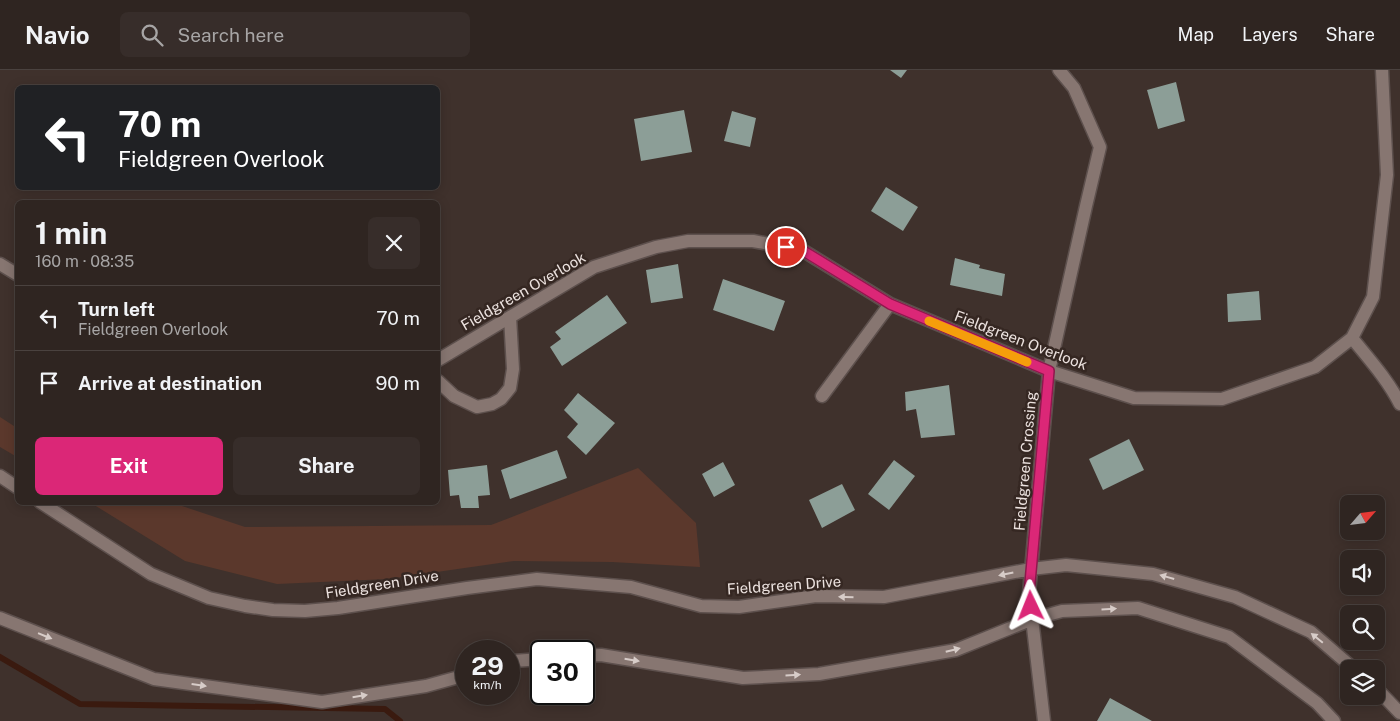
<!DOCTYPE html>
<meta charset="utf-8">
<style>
:root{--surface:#2f2521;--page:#372d2a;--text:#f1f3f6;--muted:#a7a5a5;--line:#4a423f;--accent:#db2777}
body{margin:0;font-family:"Public Sans",sans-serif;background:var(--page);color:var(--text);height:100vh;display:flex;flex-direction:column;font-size:19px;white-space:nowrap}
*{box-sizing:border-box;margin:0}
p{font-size:16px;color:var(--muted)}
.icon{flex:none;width:28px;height:28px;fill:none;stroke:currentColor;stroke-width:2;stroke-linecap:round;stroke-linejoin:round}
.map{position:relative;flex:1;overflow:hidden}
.sheet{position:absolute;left:15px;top:130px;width:425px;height:305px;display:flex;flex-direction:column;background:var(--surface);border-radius:8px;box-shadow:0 2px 12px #0003,0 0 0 1px var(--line)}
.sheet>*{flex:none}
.guide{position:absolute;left:15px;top:15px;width:425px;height:105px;border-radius:8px;box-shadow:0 2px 12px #0003,0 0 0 1px var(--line);background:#202124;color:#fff;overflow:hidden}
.needle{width:32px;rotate:62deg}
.tools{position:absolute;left:1340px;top:425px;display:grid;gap:10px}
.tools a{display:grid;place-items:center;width:45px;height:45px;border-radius:8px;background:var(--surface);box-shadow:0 2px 12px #0003,0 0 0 1px var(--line);font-size:25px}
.speed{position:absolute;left:455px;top:570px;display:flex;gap:10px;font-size:25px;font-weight:700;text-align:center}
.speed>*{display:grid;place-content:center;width:65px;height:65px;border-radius:50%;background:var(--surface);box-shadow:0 2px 12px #0003,0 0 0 1px var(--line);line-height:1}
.speed small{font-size:12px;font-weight:400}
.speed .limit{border:2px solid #111;border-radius:8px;background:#fff;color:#111}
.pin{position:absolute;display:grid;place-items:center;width:42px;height:42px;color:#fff;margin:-21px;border:2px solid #fff;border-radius:50%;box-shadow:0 1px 5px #0007}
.me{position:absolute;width:55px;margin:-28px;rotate:358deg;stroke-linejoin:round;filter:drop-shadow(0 0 4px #0008)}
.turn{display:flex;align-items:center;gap:18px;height:105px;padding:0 20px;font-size:22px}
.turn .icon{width:65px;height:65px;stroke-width:2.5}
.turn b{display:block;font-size:35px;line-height:42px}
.round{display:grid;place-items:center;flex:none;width:52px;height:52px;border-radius:8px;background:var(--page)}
.overview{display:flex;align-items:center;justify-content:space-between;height:85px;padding:0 20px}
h1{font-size:30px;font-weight:700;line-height:38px}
.button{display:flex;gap:10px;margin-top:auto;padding:10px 20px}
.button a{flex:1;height:58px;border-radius:8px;background:var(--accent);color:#fff;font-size:20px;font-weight:700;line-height:58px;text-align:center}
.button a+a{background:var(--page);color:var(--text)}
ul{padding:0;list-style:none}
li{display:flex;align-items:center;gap:15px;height:65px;padding:0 20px;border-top:1px solid var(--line)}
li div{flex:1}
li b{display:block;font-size:19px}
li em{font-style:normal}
header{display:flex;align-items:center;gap:30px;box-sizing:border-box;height:70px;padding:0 25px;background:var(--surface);border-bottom:1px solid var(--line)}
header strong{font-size:24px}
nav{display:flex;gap:28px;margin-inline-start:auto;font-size:18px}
.search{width:350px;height:45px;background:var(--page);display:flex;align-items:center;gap:12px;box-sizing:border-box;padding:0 18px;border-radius:8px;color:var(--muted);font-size:19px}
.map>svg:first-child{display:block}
.green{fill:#5b382c}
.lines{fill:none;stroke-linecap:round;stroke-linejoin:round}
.stream{stroke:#3a1a0f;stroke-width:6}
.building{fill:#8c9e97}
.minor-casing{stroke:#5d504d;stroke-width:15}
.minor{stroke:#877671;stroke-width:12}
.oneway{fill:#d7ccc8}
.route-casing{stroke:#8e194d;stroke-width:12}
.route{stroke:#db2777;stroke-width:9}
.slow{stroke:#f59e0b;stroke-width:9}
.labels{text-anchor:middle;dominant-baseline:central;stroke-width:5;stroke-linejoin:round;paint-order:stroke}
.street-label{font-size:15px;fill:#ebe1de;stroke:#352722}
</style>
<header>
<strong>Navio</strong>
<div class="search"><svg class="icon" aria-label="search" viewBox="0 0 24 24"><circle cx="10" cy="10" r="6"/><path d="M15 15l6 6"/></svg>Search here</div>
<nav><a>Map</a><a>Layers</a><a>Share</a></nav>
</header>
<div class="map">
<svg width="1400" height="651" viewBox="0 0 1400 651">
<rect width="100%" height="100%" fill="#3f312c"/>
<path class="green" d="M0,347L17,358V387L0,377Z
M638,398L696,453L700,497L612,492L514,491L388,509L277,514L185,491L91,433H173L245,457L491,455Z"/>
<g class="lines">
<path class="stream" d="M0,587L80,634L385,639L400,651"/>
</g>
<path class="building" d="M890,0H907L901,8Z
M1176,12L1185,51L1158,59L1147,20Z
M684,40L692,82L641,91L634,49Z
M732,41L756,48L750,77L724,71Z
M886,117L918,137L903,161L871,141Z
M955,188L980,195L979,198L1005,204L1002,226L950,215Z
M678,194L683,228L651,233L646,200Z
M723,209L785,231L774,261L713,240Z
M1259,221L1261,250L1228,252L1227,224Z
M607,225L627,253L562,296L550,277L561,269L555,262Z
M949,315L955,365L921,368L916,339L906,341L905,322Z
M578,323L615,353L586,385L567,367L578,354L564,340Z
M1129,369L1144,400L1103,420L1089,389Z
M557,380L567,408L510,429L501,400Z
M894,390L915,406L889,440L868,424Z
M723,392L735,415L714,427L702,404Z
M487,395L490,425L478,426L479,438H461L459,425L450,426L448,400Z
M842,414L855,440L822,458L809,430Z
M1110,628L1152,651H1097Z"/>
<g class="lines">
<defs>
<path id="minor" d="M0,194L18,205
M1352,268C1369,289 1388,310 1400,334
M438,290L594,197L656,177L688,171H753L802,180L890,234L1049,301L1134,328L1222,329L1315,297L1352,268L1373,227L1387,105L1382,0
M438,311L454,326L477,337L492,334L501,329L510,318L513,299L510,247
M822,326L890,234
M0,406L18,418
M40,432L151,504L209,528L245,536L273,540L305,541L338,538L467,518L537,509L631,517L701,536L739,537L816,526L884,527L1031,499L1066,495L1153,504L1235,527L1311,562L1354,599
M0,548L154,609L322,632L426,616L466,605
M584,586L601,585L743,608L819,604L956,580L1033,549L1062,541L1138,538L1229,567L1317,633L1334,651
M509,593L514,591L541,589
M1376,618L1400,643
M1044,651L1029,523L1049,301L1086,136L1100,77L1074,18L1059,0"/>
</defs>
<use href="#minor" class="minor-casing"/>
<use href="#minor" class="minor"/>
</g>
<defs><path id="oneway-solid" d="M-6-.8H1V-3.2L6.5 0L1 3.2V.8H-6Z" transform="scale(1.25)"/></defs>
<g class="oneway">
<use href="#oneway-solid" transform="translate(1006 504) rotate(168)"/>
<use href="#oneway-solid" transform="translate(1167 507) rotate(-164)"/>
<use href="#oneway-solid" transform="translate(846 527) rotate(-179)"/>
<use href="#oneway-solid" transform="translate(1109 539) rotate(-3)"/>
<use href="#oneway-solid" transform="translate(45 566) rotate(22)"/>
<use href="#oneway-solid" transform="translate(1317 568) rotate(-141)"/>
<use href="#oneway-solid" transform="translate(953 580) rotate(-14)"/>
<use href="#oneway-solid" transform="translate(632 590) rotate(9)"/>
<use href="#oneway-solid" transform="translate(793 605) rotate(-3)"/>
<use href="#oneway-solid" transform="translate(199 615) rotate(8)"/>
<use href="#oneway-solid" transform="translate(360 626) rotate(-9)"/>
</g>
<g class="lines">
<defs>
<path id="route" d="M786,177L802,180L890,234L1049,301L1029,524L1031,536"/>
</defs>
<use href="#route" class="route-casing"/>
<use href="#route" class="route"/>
<path class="slow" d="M929,251L1027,292"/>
</g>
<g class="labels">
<g class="street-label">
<text transform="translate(523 221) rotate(-30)">Fieldgreen Overlook</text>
<text transform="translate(1021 270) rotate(21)">Fieldgreen Overlook</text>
<text transform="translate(1025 391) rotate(-85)">Fieldgreen Crossing</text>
<text transform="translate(382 514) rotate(-9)">Fieldgreen Drive</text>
<text transform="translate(784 515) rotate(-4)">Fieldgreen Drive</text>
</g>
</g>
</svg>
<div class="tools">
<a><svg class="needle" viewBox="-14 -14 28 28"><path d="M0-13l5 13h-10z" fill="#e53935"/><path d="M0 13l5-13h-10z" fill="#a7a5a5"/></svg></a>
<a><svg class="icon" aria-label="sound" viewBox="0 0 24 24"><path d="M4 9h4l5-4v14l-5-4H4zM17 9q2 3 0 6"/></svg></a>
<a><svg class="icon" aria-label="search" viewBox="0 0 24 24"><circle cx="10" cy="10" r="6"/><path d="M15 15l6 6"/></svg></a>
<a><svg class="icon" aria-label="layers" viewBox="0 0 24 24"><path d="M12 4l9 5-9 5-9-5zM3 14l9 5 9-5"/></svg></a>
</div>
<div class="speed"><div>29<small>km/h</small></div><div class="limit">30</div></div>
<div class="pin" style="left:786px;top:177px;background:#d93025"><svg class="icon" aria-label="arrive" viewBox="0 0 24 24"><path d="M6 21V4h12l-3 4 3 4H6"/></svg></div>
<svg class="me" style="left:1031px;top:536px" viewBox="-20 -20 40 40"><path d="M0-17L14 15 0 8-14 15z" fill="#db2777" stroke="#fff" stroke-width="4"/></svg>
<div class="guide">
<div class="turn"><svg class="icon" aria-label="left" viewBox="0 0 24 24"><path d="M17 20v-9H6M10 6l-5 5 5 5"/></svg><div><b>70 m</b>Fieldgreen Overlook</div></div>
</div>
<section class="sheet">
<div class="overview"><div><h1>1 min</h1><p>160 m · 08:35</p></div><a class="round"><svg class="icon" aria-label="close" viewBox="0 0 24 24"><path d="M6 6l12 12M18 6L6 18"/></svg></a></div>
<ul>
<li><svg class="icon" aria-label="left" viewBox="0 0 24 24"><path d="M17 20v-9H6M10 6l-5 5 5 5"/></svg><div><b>Turn left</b><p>Fieldgreen Overlook</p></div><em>70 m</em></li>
<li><svg class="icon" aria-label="arrive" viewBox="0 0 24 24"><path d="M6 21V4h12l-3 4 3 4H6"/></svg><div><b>Arrive at destination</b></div><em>90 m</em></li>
</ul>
<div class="button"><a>Exit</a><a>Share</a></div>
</section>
</div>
